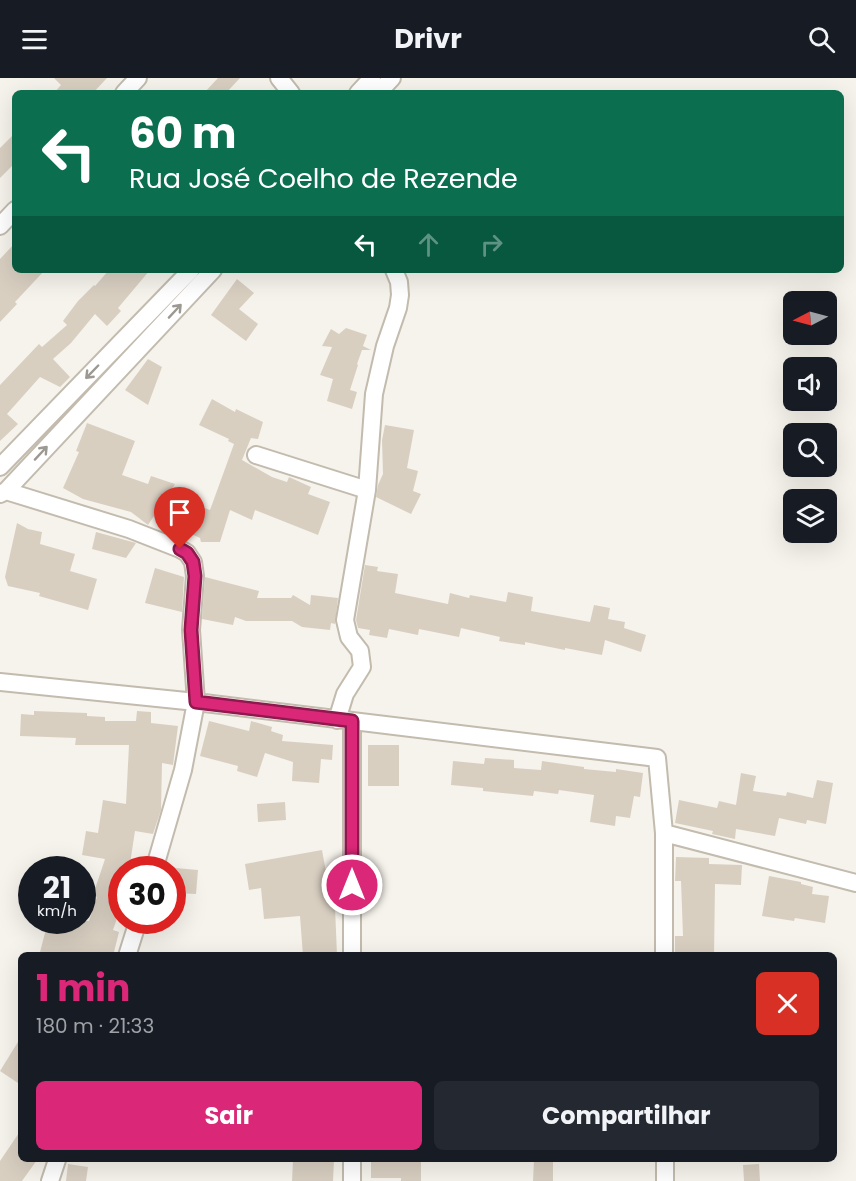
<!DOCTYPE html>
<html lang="pt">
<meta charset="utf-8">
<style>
:root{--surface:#171b24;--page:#242831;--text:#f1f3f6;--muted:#9ea1a6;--accent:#db2777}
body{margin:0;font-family:Poppins,sans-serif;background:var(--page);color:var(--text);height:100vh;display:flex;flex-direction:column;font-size:22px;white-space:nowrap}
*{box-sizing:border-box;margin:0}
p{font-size:20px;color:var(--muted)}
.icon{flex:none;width:33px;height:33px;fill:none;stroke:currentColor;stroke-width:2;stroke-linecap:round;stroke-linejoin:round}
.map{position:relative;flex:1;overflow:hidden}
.panel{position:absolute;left:18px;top:874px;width:819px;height:210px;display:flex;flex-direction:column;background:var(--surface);border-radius:9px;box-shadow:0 6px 24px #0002}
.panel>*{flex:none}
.hud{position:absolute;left:12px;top:12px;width:832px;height:183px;border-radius:9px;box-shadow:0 6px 24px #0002;background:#0b6e4f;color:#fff;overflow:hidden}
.needle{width:39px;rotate:264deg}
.controls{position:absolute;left:783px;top:213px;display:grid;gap:12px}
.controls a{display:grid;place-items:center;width:54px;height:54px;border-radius:9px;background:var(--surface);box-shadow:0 6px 24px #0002;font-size:30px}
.speed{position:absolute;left:18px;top:778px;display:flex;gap:12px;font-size:30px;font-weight:700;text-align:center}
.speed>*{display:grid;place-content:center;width:78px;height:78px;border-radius:50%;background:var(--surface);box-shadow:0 6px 24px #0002;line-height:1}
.speed small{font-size:15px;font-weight:400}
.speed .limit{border:9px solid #d22;background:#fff;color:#111}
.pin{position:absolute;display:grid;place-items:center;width:51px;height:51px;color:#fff;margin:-62px -26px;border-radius:50% 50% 50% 0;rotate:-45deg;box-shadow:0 0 6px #0007}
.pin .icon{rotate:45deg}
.me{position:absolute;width:66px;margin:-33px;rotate:0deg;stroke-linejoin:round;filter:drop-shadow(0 0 4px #0008)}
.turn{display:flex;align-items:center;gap:21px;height:126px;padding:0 18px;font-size:27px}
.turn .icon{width:78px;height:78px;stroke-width:2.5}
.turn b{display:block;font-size:42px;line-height:51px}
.lanes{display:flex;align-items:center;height:57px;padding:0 18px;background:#0003;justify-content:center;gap:30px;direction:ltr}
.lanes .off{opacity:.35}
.round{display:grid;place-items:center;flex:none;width:63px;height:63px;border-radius:9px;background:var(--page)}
.headline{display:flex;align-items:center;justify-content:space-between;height:102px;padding:0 18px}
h1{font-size:36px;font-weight:700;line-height:45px;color:var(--accent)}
.cta{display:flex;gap:12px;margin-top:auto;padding:12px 18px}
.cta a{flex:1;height:69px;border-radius:9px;background:var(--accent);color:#fff;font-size:24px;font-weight:700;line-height:69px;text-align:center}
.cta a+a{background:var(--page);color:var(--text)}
header{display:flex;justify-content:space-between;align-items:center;height:78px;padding:0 18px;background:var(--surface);font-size:27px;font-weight:700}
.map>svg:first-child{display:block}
.building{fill:#d8cfc1}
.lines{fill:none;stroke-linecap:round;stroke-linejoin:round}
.minor-casing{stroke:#c2bbae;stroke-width:20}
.minor{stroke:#fff;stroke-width:16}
.oneway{stroke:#9c9892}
.route-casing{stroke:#8e194d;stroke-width:15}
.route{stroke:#db2777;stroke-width:10}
</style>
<header><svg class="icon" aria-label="menu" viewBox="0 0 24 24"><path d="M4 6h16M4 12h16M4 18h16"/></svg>Drivr<svg class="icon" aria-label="search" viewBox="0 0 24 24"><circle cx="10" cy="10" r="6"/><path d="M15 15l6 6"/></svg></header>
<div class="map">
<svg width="856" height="1103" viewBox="0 0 856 1103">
<rect width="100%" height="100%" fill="#f6f3ec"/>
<path class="building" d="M54,0H107L93,15H54L61,7Z
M218,0H240L226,15H204Z
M15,55V85L0,100V70Z
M15,165V192H45L15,224L17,226L0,244V181Z
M109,192H150L118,230L121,233L107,248L95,236L71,265L53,281L70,299L60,309L40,299L7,336L18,346L0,363V307L39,266L42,269L67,247L63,243L78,223L94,207L95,208Z
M237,201L254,215L239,231L258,246L246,263L211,237Z
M346,250L367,257L363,268L371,272H362L357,286L358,287L350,312L357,314L352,331L327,323L333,301L320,297L332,269L322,268L331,251L339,256Z
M148,281L162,289L148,327L125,312Z
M212,321L235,334L236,331L263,344L258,361L251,360L242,382L272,399L287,404L289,399L311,409L308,416L330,424L318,457L255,432L252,442L230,432L220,464H201L200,460L167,445L175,419L210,432L234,366L228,363L229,361L199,347Z
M87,345L135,363L122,397L148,406L151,398L175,406L148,447L131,434L83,421L63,410L79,374L76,373Z
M385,347L414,352L407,390L418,393L413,413L421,416L411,436L376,419L378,407L383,396L382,362Z
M17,445L28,451L42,454L40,466L75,476L70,493L97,501L88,532L39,518L40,515L8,508L5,499Z
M96,454L136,465L126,480L92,471Z
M365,487L378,489L377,493L398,496L395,515L448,526L450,515L469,520L470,517L506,524L508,514L533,519L531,533L590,544L594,527L610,530L608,541L625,544L624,550L646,557L641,574L605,562L602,577L565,570V572L525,564V567L499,563L500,559L461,550L459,559L419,551L418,557L389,551L387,560L369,557L370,552L358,550L356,542Z
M155,490L184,499L182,534L145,525Z
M205,499L259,513L257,520H291L293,517L310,527L311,517L338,520L335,546L331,545L330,552L302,549L292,543H246L235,539L233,547L202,541Z
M34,633L87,635V638L105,639V643H136L137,633L151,634V645L178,648L173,687L162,685L161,732L153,756L135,753L129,792H122V826L113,852L119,854L113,878H39L48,843H89L97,819L93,817L105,781L82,777L86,753L98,755L103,722L126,726L129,667H75L76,660L20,658L21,636L34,637Z
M209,643L249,653L251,643L272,649L271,653L283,657L282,663L333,667L332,682L321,681L319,705L292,703L293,684L265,675L257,699L237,693L238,688L200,678Z
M368,667H399V708H368Z
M485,680L514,682V690L541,692L542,683L584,689V691L616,694V691L643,695L640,719L634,718L630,740L616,738L615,748L590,744L594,717L559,712L558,716L534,713L533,718L483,713V710L451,707L453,683L484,686Z
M741,695L756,698L753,713L786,718L787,714L813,720L817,702L833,705L826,746L807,742L806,746L779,740L775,758L736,751L735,761L712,756L713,753L675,745L679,722L717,730L719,723L736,727Z
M285,724L286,742L258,744L257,726Z
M322,772L328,805L334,804L337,828L335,829L337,877L303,878L300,838L264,841L261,810L249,812L245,786Z
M676,779L709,780V786L742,787L741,807L715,806L714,878H675V858H683L681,803H675Z
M175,790L198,792L196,816L174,815Z
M769,798L801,804V806L813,809L812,816L829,818L825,845L795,840L794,843L762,838Z
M21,959V1007L0,993Z
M21,1052V1082H37L22,1103H0V1083Z
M293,1082H334L333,1103H292Z
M371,1082H421V1103H401V1100H371Z
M534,1082H553V1103H533Z
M68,1086L88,1089L86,1103H66Z
M759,1086L760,1103H744L743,1087Z"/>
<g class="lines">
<defs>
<path id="minor" d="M279,0L291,15
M124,15L138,0
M358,15L372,0
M378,15L392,0
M0,148L15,132
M256,377L367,412
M0,389L191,192
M6,413L129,451L180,471L187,475L193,484L195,498L191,552L196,624L183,692L154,792
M0,416L6,413L213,192
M0,604L196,624L657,680L664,755V878
M337,642L345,616L362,589L360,573L349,559L345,542L367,412L374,316L385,268L398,230L400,217L399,204L394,192
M352,643V878
M664,755L856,805
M127,878L138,843
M352,1082V1103
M50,1103L57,1082
M665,1103V1082"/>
</defs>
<use href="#minor" class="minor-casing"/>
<use href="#minor" class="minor"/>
</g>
<defs><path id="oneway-shaft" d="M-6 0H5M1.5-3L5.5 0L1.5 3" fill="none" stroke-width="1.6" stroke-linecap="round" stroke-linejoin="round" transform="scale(1.5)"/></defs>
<g class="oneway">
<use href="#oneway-shaft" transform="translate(175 233) rotate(-47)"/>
<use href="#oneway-shaft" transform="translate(92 294) rotate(134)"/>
<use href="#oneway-shaft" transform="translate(41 375) rotate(-47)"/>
</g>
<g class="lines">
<defs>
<path id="route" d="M180,471L187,475L193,484L195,498L191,552L196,624L352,643V807"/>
</defs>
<use href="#route" class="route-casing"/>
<use href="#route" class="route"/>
</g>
</svg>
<div class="controls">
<a><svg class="needle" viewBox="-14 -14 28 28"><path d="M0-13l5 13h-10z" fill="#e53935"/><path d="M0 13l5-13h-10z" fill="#9ea1a6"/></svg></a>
<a><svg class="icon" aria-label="sound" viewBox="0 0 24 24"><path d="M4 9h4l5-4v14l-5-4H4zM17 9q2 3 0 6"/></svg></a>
<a><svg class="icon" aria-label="search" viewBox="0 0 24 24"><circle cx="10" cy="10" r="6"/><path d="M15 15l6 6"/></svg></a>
<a><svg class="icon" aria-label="layers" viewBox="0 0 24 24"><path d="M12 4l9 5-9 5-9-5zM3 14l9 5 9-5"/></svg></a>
</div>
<div class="speed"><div>21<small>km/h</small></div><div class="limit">30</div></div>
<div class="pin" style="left:180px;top:471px;background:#d93025"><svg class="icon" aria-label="arrive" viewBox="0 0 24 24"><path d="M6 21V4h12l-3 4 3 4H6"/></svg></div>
<svg class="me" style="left:352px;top:807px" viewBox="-20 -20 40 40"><circle r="17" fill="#db2777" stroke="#fff" stroke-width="3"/><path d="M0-11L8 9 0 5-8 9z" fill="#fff"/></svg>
<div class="hud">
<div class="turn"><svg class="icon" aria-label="left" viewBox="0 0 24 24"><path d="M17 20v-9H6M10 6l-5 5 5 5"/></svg><div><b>60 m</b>Rua José Coelho de Rezende</div></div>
<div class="lanes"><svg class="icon" aria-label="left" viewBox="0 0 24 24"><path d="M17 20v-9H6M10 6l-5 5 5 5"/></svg><svg class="icon off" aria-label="ahead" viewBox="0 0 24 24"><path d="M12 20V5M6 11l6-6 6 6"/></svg><svg class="icon off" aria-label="right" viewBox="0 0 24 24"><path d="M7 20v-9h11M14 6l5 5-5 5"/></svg></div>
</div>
<section class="panel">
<div class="headline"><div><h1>1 min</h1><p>180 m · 21:33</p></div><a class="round" style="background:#d93025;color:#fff"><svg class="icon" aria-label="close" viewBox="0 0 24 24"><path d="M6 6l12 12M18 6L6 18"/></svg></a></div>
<div class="cta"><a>Sair</a><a>Compartilhar</a></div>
</section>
</div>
